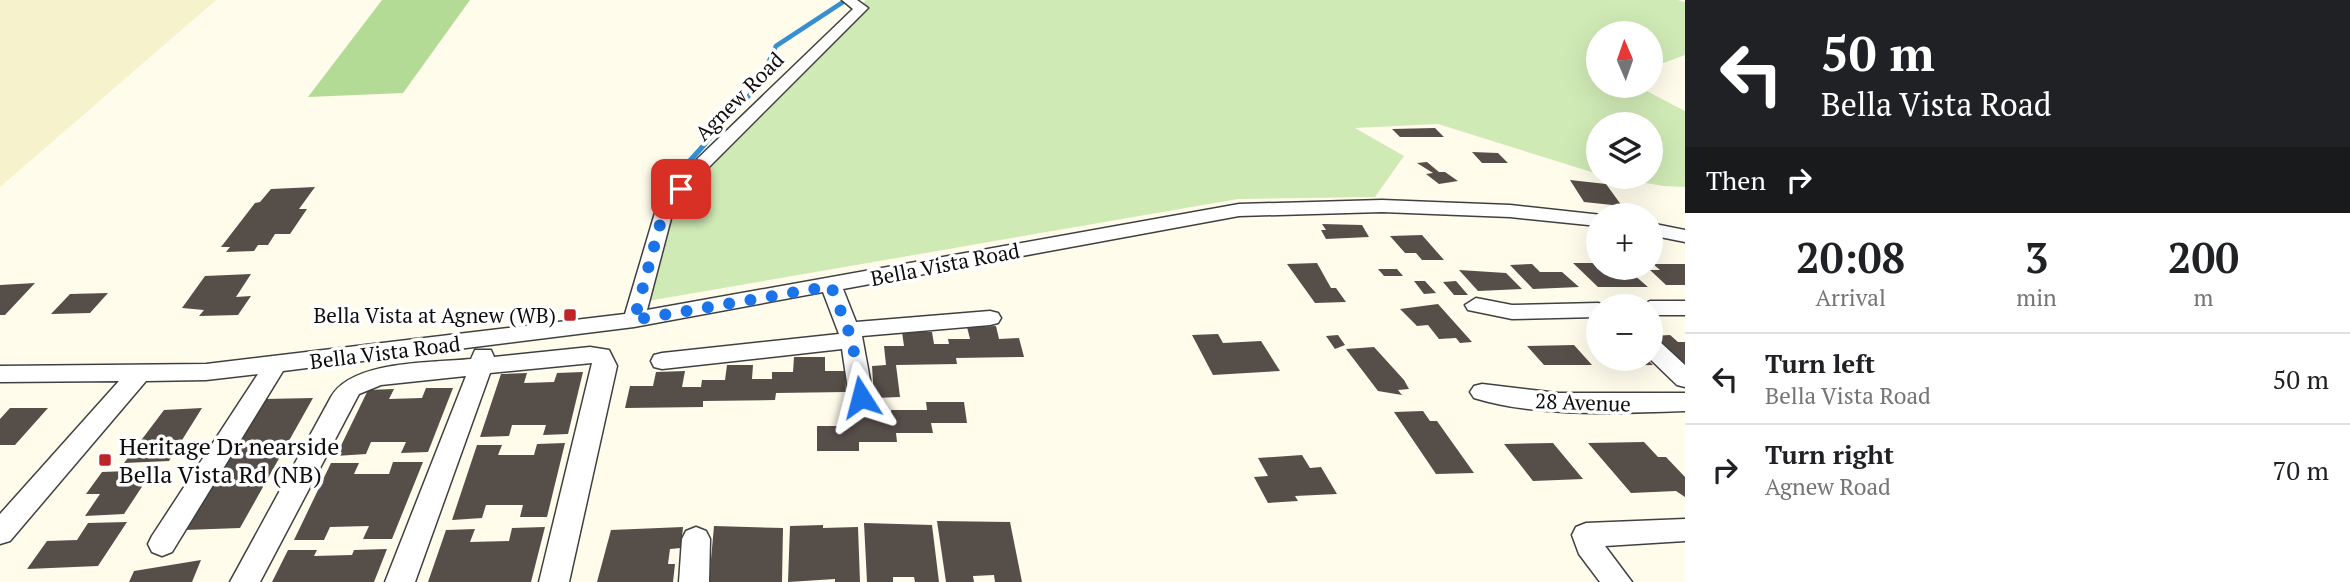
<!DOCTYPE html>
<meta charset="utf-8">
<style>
:root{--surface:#fff;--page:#f6f6f6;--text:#202124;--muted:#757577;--line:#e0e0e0}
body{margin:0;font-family:"PT Serif",serif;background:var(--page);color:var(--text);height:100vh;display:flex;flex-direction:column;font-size:26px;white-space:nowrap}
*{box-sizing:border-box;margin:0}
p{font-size:23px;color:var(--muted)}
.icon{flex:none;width:38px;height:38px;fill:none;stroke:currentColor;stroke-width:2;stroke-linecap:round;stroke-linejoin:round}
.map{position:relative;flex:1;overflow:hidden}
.side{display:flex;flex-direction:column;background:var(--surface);width:665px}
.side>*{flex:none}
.hud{background:#202124;color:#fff;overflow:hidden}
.needle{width:46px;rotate:358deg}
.buttons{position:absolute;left:1586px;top:21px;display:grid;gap:14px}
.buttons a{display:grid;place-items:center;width:77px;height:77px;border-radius:50%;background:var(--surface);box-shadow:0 7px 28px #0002;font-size:35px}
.pin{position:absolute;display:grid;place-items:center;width:60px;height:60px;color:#fff;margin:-30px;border-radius:14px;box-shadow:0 4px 10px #0006}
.me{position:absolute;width:77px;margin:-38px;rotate:351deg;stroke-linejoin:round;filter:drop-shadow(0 0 5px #0008)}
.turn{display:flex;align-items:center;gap:24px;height:147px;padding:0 21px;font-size:32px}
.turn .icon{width:91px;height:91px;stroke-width:2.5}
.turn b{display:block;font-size:49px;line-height:60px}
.then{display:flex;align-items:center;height:66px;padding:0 21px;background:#0003;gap:14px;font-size:26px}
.eta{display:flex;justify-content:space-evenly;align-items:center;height:119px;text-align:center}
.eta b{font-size:42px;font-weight:700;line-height:49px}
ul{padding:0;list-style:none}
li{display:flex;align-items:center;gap:21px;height:91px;padding:0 21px;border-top:2px solid var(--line)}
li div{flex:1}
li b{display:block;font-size:26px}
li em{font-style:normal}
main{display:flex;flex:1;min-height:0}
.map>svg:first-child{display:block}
.farmland{fill:#f5f2cc}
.green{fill:#d0eab6}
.forest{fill:#b3db95}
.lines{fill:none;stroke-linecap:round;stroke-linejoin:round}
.stream-far1{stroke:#368fd0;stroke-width:4.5}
.stream{stroke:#368fd0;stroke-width:5}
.building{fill:#564e49}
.minor-casing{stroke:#404040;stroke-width:3}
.minor{fill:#fff;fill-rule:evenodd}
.route{stroke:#1a73e8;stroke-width:12;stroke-dasharray:0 21.6}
.poi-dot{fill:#bf2227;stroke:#fff;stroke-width:2.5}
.labels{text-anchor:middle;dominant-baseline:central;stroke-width:7;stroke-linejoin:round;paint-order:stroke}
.street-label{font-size:21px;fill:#0d0d0d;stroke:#fff}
.poi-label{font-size:21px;fill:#0d0d0d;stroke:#fff;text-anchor:end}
.near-poi-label{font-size:24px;fill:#0d0d0d;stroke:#fff;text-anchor:start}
</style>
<main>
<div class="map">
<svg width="1685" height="582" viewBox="0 0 1685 582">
<rect width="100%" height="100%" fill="#fffcec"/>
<path class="farmland" d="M0,0H216L0,187Z"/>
<path class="green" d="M866,0H1678L1685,2V55L1650,68V33H1598V86H1637L1685,111V187L1663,186L1613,177H1650V124H1598V174L1438,124L1355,128L1404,156L1375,197L1238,199L636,303L670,211Z"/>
<path class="forest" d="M382,0H470L403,93L308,97Z"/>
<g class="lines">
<path class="stream-far1" d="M703,146L757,87L776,46L846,0"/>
<path class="stream" d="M657,197L705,144"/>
</g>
<path class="building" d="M1435,128L1444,137H1400L1392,129Z
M1472,152L1498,153L1508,163H1482Z
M1427,162L1439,172H1445L1458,181L1439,184L1426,174L1433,173L1417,163Z
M1570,180L1606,184L1622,206L1584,202Z
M315,187L299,209H307L290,234H275L268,245H258L254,251L226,252L230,247H221L255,203L260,202L271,189Z
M1322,224L1362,225L1369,237L1326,239L1321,230H1326Z
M1422,235L1444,260H1422L1416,253H1405L1390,236Z
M1317,263L1331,288H1336L1346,302L1315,303L1287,264Z
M1573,263H1598V268H1626L1648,287H1598Z
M1532,264L1540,272H1562L1579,287L1533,289L1510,265Z
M1653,264H1685V285H1666L1650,270H1660Z
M1378,269H1397L1403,276H1384Z
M1459,270L1506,273L1522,289L1478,291Z
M251,274L236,297L251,296L238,315L199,316L204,310L182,308L205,276Z
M1414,281H1425L1436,293L1424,294Z
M1456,281L1468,295H1454L1443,282Z
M35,283L5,315H0V285Z
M108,293L90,313L51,314L70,294Z
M1438,304L1472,342L1460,343L1456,338L1439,339L1428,325L1417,326L1400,309Z
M996,326L999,339L1019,338L1024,357L956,358L957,364L896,365L900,397L874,398L872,366L886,365L884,346H904L902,332H932L934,344H949L948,339H970L967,327Z
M1218,334L1223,343L1261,341L1280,371L1213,375L1192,335Z
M1338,335L1345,345L1335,349L1326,336Z
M1670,335L1678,342H1685V363H1681L1652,336Z
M1574,345L1592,365H1544L1527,346Z
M1374,347L1404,380L1409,389L1398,390L1402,395L1378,391L1346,349Z
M794,357H825V371H845L846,392L776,393L775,400L703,401V407L625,408L630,386H653L656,372L685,371L682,387H701L702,380H725L727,365H753L752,379H772V372H793Z
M1599,359H1647L1653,365L1606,366Z
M583,372L568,434L543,435L546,425H512L509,436L480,437L501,374L527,373L524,383L554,382L557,373Z
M426,388H453L428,452L401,453L406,442H371L366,454L336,456L368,390L394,389L389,399L422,398Z
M313,398L240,528L184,530L265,399Z
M926,402H964L967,423H931L933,433H896L897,442H859V451H817V426H852V417H891V410H927Z
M10,408H48L15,445H0V419Z
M202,408L169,461L124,463L164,410Z
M1423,411L1430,421H1437L1474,473L1436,474L1394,412Z
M1644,442L1658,457H1666L1685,477V497L1676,491L1631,493L1588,443Z
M565,443L547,517H520L523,505H486L482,518L452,520L477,445H502L498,455H534L537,444Z
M1553,443L1583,479L1533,481L1504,444Z
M1302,455L1310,468L1321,467L1337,494L1295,496L1298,501L1268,503L1254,477L1268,476L1258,458Z
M393,462H423L392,539H363L369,526L330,527L324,540H294L331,463H359L354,474H389Z
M153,470L124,514L85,516L100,494H86L102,472Z
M937,521L1010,522L1022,582H995L994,575L973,576L974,582H946Z
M127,522L98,566L27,569L47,541L77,540L88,523Z
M864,523L932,525L939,582H915L914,577H893V582H867Z
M823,525V528L858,527L860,582H835V579L788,582L790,526Z
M714,526L783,528L782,582H709Z
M545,527L531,582H428L446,530L475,529L470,542L509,541L512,528Z
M683,527L681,548L670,549L668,564H675L673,582H597L611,530Z
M387,549L374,582H272L288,550H317L314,556L352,555L354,550Z
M201,560L192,582H129L134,571Z"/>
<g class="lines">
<defs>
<path id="minor" d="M842,0H857L868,8L705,171L673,211L647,310L1239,204L1382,200L1510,205L1602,215H1598V226L1510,217L1382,212L1239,216L843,289L856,322L990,311L998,313L1001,318L998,323L990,325L862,336L873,396L869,402L861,405L853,402L849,396L842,349L662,369L654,367L651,361L654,355L662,353L839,334L823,292L634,327L283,371L172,552L162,556L152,552L148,544L152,536L258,374L206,380L146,381L10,541L0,544V514L119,381L0,382V366L206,364L625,314L657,206L693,163L853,9Z
M1650,223L1685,230V242L1650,235Z
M1476,298L1512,305L1598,303L1606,306H1598V317L1512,319L1468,310L1465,305Z
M1650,301H1685V315H1650V306H1640Z
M1650,337L1658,340L1685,365V387L1677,385L1650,359Z
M590,347L609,350L617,366L569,582H539L592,363L490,373L415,582H385L466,376L381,385L359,394L260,582H230L331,397C352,360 432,363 471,359L475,350H491L494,357Z
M1482,384L1558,393H1685V411C1616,413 1540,418 1474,398L1470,392L1474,386Z
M1685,519V541L1605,546L1632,582H1600L1579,554L1572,535L1576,527L1586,523Z
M696,527L706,531L710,539L709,582H679L682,539L686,531Z"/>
</defs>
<use href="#minor" class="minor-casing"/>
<use href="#minor" class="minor"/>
</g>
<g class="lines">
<path class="route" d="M681,189L664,210L634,320L831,286L852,340L861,397"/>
</g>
<g class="poi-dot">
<rect x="563" y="308" width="14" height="14" rx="3.5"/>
<rect x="98" y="453" width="14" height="14" rx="3.5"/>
</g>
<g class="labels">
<g class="street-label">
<text transform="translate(739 96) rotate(-45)">Agnew Road</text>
<text transform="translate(945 264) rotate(-11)">Bella Vista Road</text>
<text transform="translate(385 352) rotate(-7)">Bella Vista Road</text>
<text transform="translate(1583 402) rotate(2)">28 Avenue</text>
</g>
<g class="poi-label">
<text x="556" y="315">Bella Vista at Agnew (WB)</text>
</g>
<g class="near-poi-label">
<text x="119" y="446">Heritage Dr nearside<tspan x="119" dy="28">Bella Vista Rd (NB)</tspan></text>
</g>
</g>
</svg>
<div class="buttons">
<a><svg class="needle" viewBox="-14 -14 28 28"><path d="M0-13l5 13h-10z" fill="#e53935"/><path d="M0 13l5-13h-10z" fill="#757577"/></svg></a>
<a><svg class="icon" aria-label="layers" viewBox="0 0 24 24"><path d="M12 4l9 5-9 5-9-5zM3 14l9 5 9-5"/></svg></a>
<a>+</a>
<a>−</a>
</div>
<div class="pin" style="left:681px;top:189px;background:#d93025"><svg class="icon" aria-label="arrive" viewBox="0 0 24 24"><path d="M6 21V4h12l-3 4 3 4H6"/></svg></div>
<svg class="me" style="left:861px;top:397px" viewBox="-20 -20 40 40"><path d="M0-17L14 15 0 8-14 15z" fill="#1a73e8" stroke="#fff" stroke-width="4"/></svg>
</div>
<section class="side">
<div class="hud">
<div class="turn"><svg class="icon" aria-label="left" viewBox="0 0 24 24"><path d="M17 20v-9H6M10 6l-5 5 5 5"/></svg><div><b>50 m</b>Bella Vista Road</div></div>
<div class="then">Then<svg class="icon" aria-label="right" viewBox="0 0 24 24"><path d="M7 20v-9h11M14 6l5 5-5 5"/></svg></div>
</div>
<div class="eta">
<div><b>20:08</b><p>Arrival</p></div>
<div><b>3</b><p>min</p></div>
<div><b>200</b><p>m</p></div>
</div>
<ul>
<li><svg class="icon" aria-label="left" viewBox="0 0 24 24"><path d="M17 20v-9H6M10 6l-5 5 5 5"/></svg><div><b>Turn left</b><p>Bella Vista Road</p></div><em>50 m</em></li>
<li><svg class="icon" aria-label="right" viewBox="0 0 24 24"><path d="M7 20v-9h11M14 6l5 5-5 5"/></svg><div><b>Turn right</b><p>Agnew Road</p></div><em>70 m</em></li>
</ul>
</section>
</main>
